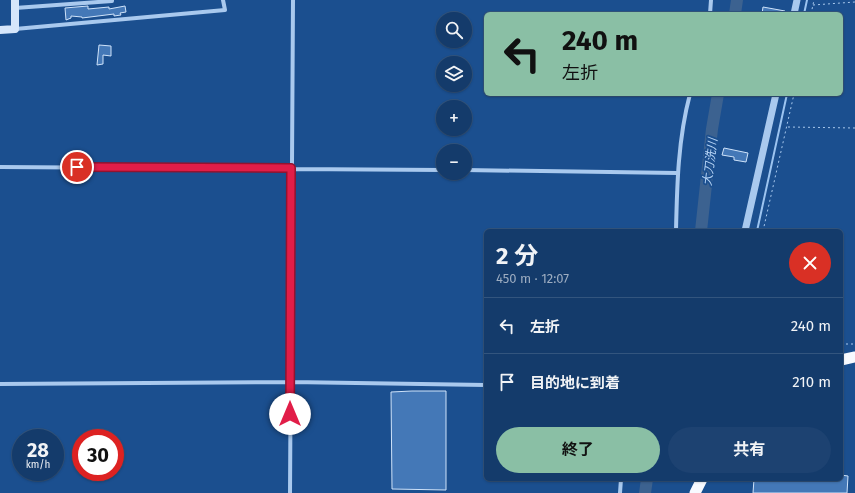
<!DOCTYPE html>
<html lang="ja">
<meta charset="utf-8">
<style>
:root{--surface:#143b6b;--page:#1d4271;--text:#f1f3f6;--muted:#9dadc1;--line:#33557e;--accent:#8abfa5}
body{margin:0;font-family:"Fira Sans","Noto Sans JP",sans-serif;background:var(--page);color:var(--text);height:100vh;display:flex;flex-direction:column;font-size:15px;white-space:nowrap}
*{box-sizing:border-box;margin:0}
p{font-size:13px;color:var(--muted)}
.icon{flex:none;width:22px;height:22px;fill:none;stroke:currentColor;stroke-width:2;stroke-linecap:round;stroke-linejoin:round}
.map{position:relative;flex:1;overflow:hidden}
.drawer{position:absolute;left:484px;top:229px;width:359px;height:252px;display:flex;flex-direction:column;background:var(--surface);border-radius:6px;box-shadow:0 1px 3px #0004,0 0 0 1px var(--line)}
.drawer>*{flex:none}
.guide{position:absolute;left:484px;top:12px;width:359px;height:84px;border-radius:6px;box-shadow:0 1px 3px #0004,0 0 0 1px var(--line);background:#8abfa5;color:#111;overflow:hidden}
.tools{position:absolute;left:436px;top:12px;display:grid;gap:8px}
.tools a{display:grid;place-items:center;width:36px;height:36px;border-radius:50%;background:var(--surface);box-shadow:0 1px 3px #0004,0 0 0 1px var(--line);font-size:20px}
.speed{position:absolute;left:12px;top:429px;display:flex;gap:8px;font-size:20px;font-weight:700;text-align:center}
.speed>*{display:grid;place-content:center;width:52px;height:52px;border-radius:50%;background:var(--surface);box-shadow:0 1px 3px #0004,0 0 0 1px var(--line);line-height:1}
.speed small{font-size:10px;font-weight:400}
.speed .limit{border:6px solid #d22;background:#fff;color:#111}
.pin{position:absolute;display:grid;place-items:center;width:34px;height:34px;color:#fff;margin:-17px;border:2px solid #fff;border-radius:50%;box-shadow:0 1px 4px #0007}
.me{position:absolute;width:44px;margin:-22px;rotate:0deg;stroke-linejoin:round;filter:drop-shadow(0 0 3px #0008)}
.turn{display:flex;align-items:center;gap:14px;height:84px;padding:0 12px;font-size:18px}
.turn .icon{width:52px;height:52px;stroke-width:2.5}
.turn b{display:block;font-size:28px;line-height:34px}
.round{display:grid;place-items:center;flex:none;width:42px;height:42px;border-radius:21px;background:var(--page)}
.headline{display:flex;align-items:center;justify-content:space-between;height:68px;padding:0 12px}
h1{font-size:24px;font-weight:700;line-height:30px}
.primary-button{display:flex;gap:8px;margin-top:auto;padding:8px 12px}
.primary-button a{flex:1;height:46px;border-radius:24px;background:var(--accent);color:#111;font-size:16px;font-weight:700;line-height:46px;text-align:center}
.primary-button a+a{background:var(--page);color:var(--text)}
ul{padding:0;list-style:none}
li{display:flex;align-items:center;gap:12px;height:56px;padding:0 12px;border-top:1px solid var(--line)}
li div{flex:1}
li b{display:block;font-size:15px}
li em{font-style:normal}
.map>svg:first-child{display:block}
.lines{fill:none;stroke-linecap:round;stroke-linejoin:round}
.stream{stroke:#9cc4f0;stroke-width:2}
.river{stroke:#3c6290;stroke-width:12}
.building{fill:#4478b7;stroke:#cfe3fa}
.path{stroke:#a9c9ee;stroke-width:1;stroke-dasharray:2 3;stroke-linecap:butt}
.minor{stroke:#a9c9ee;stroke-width:4}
.tertiary{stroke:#a9c9ee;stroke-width:7}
.secondary{stroke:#d6e6fa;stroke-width:8}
.trunk{stroke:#f8faff;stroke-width:11}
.route-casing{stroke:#92132f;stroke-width:10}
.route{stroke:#e11d48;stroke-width:7}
.labels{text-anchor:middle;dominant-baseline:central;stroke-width:3.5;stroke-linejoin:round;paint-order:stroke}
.water-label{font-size:12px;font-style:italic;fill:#b5d3f5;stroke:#1b4f8f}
</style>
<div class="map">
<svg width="855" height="493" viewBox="0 0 855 493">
<rect width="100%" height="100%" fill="#1b4f8f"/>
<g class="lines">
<path class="stream" d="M804,14L807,0
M757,231L787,94"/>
<path class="river" d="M735,14L737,0
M701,231L712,129L718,94
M645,493L647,479"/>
</g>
<path class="building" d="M88,6V9L109,7V9L125,6L126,12L120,13L121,15L114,16V14L82,18V17L71,16V18L66,20L65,8Z
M763,7L785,11V14H762Z
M99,45L111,46V56L103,55V64L97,65Z
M724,148L748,153L746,162L734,160V157L722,155Z
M412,391H446V490L392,489L391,392Z
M841,475L848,476L847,493H753L754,479H841Z"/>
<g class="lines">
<path class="path" d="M813,5L855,2
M811,14L814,0
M788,127L855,128
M763,231L794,94
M841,344H855"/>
<path class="minor" d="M15,8L112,1V0
M710,14L711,0
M15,29L225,10L223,0
M0,167L443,170
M465,170L677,173
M676,231C677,185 678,139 690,94
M0,384L291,382L486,385
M290,493L293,0
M620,493L621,479"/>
<path class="tertiary" d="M794,14L797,0
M745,231L776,94"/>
<path class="secondary" d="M0,30L15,29V0"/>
<path class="trunk" d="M841,360L855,357
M695,493L702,479"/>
</g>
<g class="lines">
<defs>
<path id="route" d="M77,167L291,168L290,414"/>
</defs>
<use href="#route" class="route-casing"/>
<use href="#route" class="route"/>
</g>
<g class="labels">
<g class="water-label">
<text transform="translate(710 162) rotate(-83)">大刀洗川</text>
</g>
</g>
</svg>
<div class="tools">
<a><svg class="icon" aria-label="search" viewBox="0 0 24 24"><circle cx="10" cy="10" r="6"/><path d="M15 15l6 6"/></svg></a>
<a><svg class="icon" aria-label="layers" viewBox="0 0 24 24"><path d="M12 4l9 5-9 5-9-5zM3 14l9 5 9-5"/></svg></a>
<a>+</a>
<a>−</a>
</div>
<div class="speed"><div>28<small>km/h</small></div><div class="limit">30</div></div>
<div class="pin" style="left:77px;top:167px;background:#d93025"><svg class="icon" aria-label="arrive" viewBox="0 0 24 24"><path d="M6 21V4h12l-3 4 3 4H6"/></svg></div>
<svg class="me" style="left:290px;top:414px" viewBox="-20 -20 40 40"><circle r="19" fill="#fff"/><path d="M0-13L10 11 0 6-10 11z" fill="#e11d48"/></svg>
<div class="guide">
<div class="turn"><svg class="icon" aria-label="left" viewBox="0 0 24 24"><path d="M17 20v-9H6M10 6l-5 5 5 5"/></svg><div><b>240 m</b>左折</div></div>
</div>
<section class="drawer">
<div class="headline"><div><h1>2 分</h1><p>450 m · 12:07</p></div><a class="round" style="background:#d93025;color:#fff"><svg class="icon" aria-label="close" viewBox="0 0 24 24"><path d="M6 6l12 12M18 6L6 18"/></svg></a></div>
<ul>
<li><svg class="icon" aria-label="left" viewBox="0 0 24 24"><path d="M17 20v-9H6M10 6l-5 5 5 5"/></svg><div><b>左折</b></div><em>240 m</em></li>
<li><svg class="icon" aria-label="arrive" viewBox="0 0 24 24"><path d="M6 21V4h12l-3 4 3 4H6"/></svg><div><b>目的地に到着</b></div><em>210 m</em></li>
</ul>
<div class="primary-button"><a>終了</a><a>共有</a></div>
</section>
</div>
